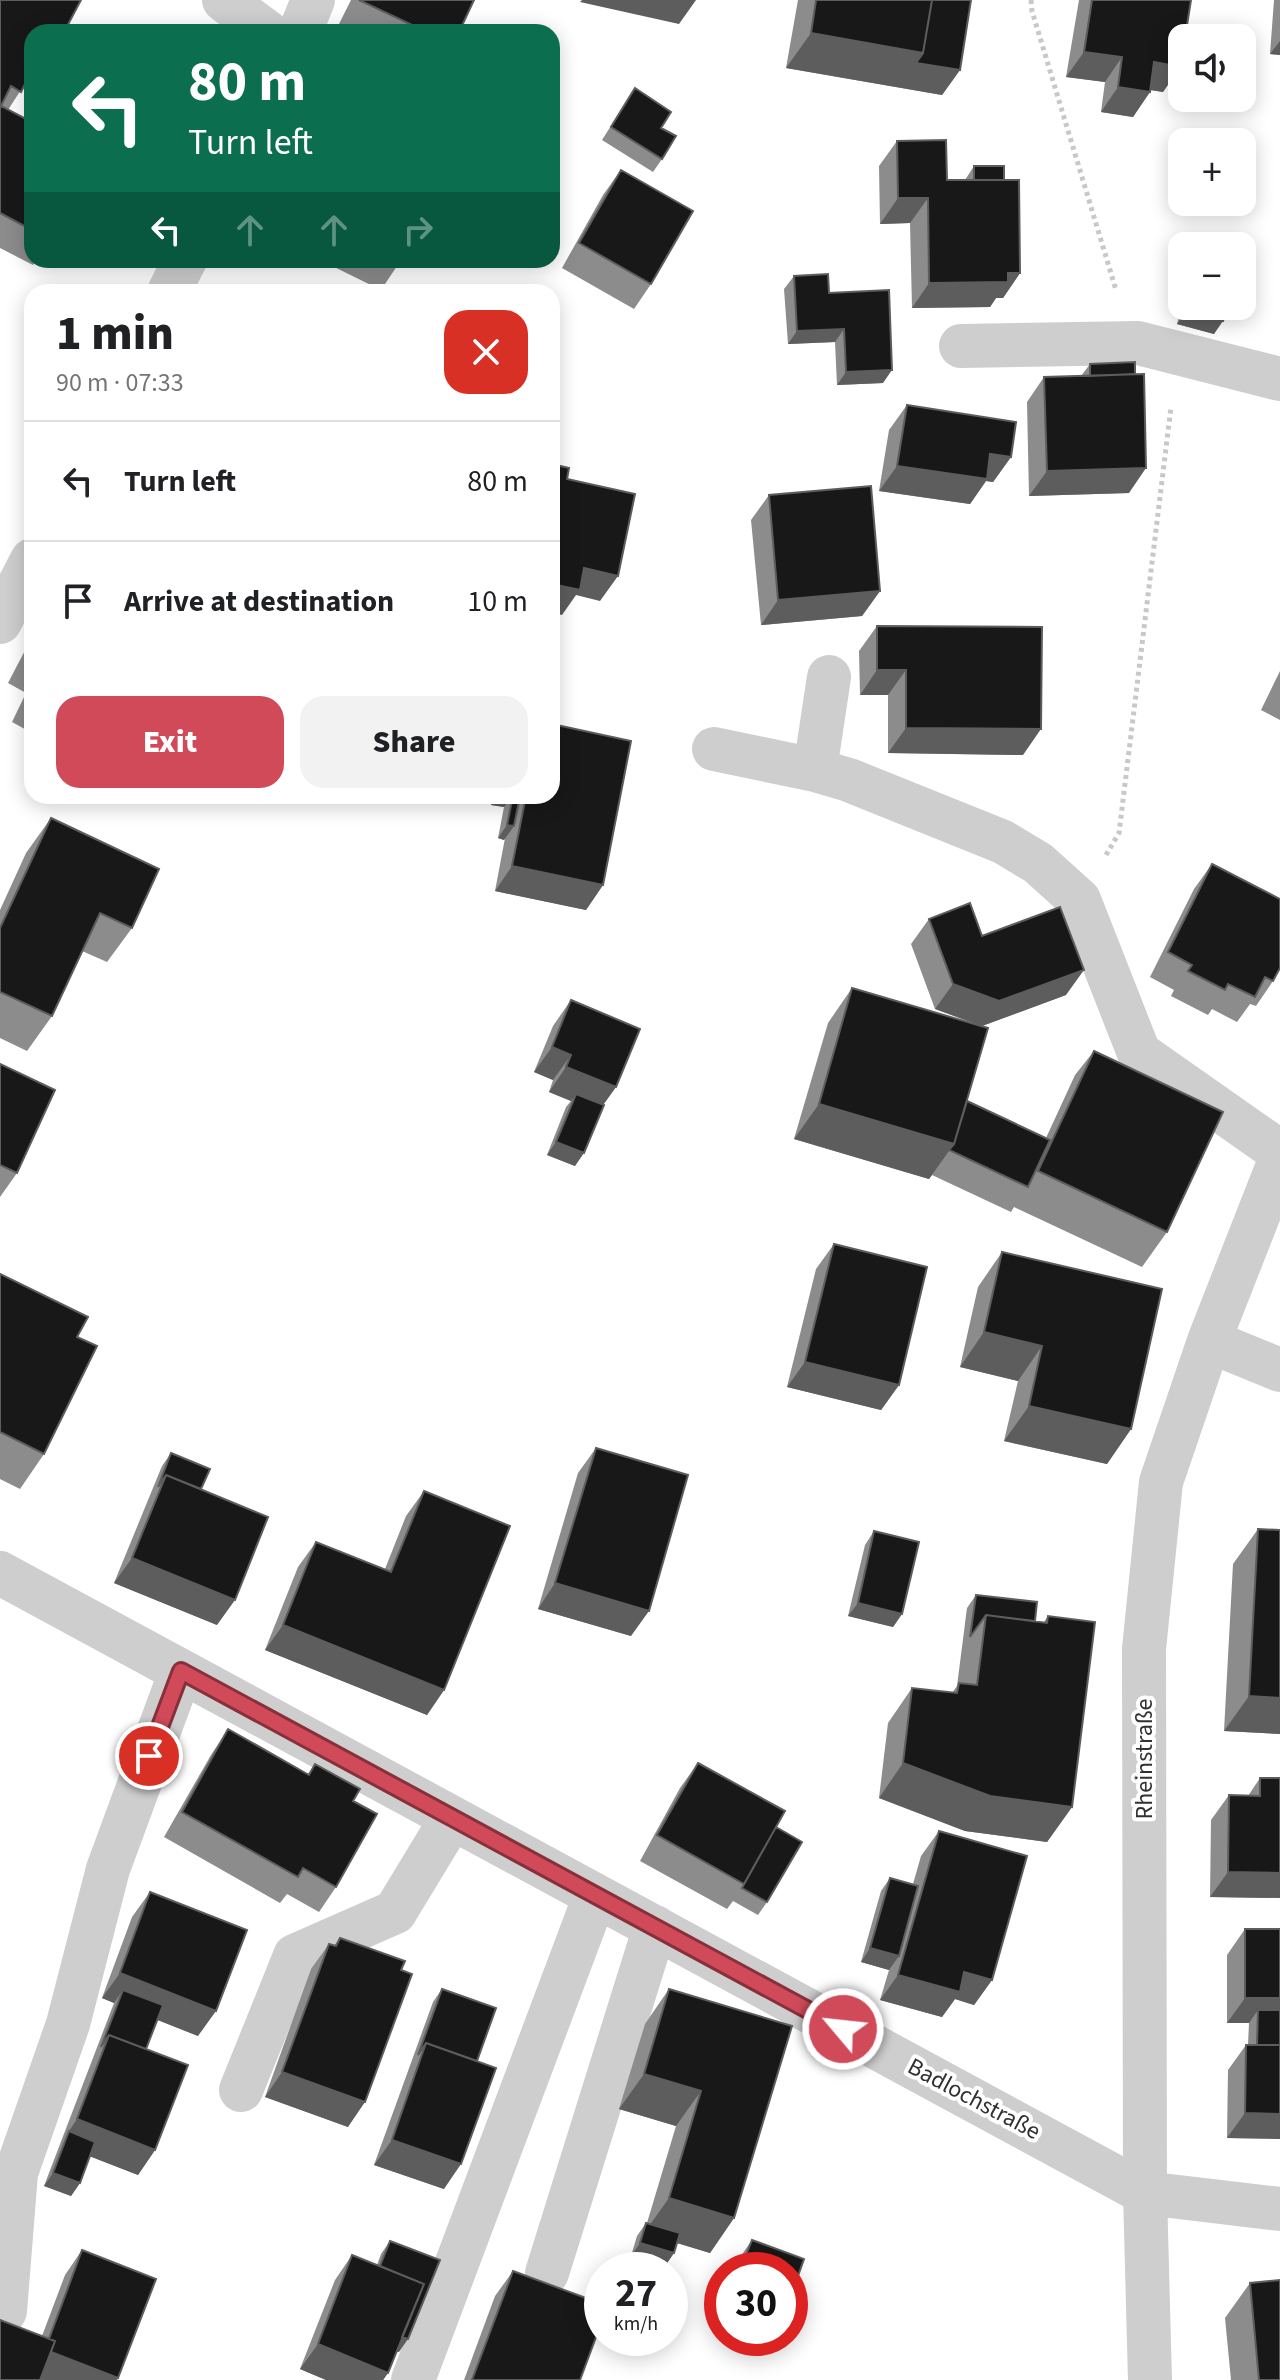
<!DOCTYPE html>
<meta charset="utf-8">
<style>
:root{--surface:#fff;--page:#f2f2f2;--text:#202124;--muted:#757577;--line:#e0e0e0;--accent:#d04a59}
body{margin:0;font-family:"Source Sans 3",sans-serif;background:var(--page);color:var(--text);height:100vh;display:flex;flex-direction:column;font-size:30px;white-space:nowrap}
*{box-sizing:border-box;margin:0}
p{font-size:26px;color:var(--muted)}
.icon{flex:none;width:44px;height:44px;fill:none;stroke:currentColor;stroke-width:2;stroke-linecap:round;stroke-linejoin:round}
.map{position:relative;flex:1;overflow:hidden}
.drawer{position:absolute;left:24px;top:284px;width:536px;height:520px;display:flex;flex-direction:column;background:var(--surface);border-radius:24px;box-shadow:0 4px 20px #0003}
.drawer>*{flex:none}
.hud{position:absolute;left:24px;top:24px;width:536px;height:244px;border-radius:24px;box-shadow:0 4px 20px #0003;background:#0b6e4f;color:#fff;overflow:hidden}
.tools{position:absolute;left:1168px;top:24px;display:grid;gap:16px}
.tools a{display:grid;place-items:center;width:88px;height:88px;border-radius:16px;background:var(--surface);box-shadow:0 4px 20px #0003;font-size:40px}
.speed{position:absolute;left:584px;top:2252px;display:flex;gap:16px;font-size:40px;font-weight:700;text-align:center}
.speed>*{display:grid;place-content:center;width:104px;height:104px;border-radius:50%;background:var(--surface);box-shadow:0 4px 20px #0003;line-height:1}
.speed small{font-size:20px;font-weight:400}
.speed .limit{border:12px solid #d22;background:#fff;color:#111}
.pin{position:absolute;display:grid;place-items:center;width:68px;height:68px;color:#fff;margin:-34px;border:4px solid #fff;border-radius:50%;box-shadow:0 2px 8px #0007}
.me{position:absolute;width:88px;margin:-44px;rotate:298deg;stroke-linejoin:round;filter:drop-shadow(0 0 6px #0008)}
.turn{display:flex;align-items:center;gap:28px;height:168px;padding:0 32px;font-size:36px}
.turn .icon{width:104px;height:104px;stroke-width:2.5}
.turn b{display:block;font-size:56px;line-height:68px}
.lanes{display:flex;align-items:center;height:76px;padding:0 32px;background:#0003;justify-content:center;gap:40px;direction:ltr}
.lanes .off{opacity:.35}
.round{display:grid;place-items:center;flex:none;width:84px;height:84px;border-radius:24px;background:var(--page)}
.summary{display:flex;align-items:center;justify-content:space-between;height:136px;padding:0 32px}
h1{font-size:48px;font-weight:800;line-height:60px}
.primary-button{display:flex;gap:16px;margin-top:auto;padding:16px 32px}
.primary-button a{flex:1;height:92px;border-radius:24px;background:var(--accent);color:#fff;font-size:32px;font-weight:800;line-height:92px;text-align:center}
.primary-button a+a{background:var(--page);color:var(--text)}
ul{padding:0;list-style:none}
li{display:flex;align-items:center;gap:24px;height:120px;padding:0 32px;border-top:2px solid var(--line)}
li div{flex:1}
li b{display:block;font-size:30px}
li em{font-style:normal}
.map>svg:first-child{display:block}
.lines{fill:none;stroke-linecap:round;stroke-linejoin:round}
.path{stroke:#c8c8c8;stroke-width:5;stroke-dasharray:4 4;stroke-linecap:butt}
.minor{stroke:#cecece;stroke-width:44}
.wall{fill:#8c8c8c}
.shaded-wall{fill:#5d5d5d}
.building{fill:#181818;stroke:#5d5d5d;stroke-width:2}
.route-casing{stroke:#87303a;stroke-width:20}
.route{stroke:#d04a59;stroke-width:14}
.labels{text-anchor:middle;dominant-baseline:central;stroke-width:8;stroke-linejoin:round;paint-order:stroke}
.street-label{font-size:24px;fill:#313131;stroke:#fff}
</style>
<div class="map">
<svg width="1280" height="2380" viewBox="0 0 1280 2380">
<rect width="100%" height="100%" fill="#fff"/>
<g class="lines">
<path class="path" d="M1031,0L1032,11L1116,290
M1106,855L1119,833L1171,407"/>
<path class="minor" d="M224,0L267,32
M300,32L313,0
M169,292L185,260
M961,346L1138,343L1280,379
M0,622L32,560
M714,749L815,770L849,780L1003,842L1038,863L1079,900L1139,1053L1280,1152
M815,770L829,677
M1209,1341L1280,1370
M0,1573L1145,2193L1280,2209
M241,2090L295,1956L395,1912L452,1818
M547,2273L655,1927
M5,2311L16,2173L68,2024L108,1869L181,1671
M413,2380L595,1896
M1150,2380L1145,2193L1144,1649L1161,1482L1209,1341L1280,1160"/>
</g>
<path class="wall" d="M0,0L32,32V85L26,82L8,110L32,122V260H36L33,265L0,248Z
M351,0H474L459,32H356L339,24Z
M798,0H971L960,70L942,95L786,68Z
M1079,0H1191L1180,67L1163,92L1151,90L1133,117L1101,112L1105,82L1066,77Z
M1274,0H1280V55L1270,54Z
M635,88L661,128L662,159L653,172L602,140Z
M897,141L947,180H965L974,166L1004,180L1020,273L1003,298H996L990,307L912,308L910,223L880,224L879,166Z
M621,170L651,284L634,309L562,268L603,195Z
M320,260H401L381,290Z
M794,276L829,293L883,383L837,385L835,342L788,344L784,289Z
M1182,306H1228L1214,334L1177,324Z
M1090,364L1135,374L1129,493L1029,496L1027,402L1044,377L1081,376Z
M907,405L1011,457L993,482L986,481L970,504L879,491L889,430Z
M769,495L880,591L862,616L761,625L751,520Z
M877,626L1023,755L888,753V695H860L859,651Z
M32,637V733L12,722L26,693L8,683Z
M1280,671V720L1261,710Z
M493,796H552L603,885L586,910L495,891L505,838L504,840L498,838L504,807L491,805Z
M51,818L132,928L107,962L82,951L52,1016L27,1051L0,1038V910L26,853Z
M1212,864L1273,981L1256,1006L1250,1004L1237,1022L1212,1009L1208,1015L1171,996L1174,990L1150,977L1194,889Z
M929,919L982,936L1066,995L982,1026L967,1101L1046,1138L1075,1075L1094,1051L1167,1232L1142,1267L1014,1207L1011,1212L932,1175L929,1179L794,1139L828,1023L852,988L981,1026L935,1009L911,944Z
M571,1000L616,1087L603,1105L575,1166L547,1155L566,1107L571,1101L549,1092L553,1080L534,1072L553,1026Z
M0,1064L17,1173L0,1197Z
M834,1244L899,1385L881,1410L787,1387L816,1269Z
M1002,1252L1131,1429L1107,1464L1004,1441L1018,1381L960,1367L978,1287Z
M0,1274L77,1337L44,1454L20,1489L0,1479Z
M596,1448L631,1636L538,1609L578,1473Z
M171,1453L201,1489L217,1625L114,1583L162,1466Z
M424,1491L444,1690L427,1715L265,1650L298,1567L316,1542L385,1569L406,1516Z
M1258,1529L1280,1530V1734L1224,1731L1233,1564Z
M874,1531L902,1614L893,1627L848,1616L865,1545Z
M976,1595L1035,1621L1044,1622L1048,1616L1072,1807L1047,1842L965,1831L879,1798L888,1723L912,1688L952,1693L957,1686L967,1608Z
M228,1729L308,1774L315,1764L353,1801L336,1887L319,1912L287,1894L280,1903L164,1837L211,1755Z
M698,1763L776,1827L767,1902L758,1915L733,1901L727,1909L640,1861L680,1788Z
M1260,1778H1280V1898L1210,1897L1211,1820L1229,1795L1248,1796Z
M939,1831L992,1980L974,2005L955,1999L942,2017L880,2000L889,1970L861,1962L881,1891L890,1878L913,1884L921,1856Z
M150,1892L198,2036L158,2020L146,2049L155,2150L138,2175L90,2156L80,2183L71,2196L44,2186L114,2003L102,1998L132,1917Z
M1245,1929L1280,2139L1227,2138L1228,2070L1246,2045H1248L1249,2023H1227V1955Z
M340,1938L401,1970L348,2127L265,2097L311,1969L329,1944L334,1946Z
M442,1989L477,2061L444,2189L374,2165L433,2002Z
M669,1989L792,2026L734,2218L710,2253L677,2243L674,2253L665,2266L631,2256L637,2236L646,2223H647L676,2126L619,2109L645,2024Z
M752,2240L804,2259L794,2287L790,2292V2270H736L743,2253Z
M390,2241L399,2352H396L388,2373L383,2380H326L300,2369L335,2280L352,2255L377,2265L381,2254Z
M82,2250L117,2380H0L42,2336L65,2275Z
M513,2271L580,2380H464L495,2296Z
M1250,2283L1280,2380H1231L1225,2318Z"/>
<path class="shaded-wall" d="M582,0H696L679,24L580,2Z
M811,33L923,53L960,70L942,95L786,68Z
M1280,41V55L1270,54Z
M1084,52L1122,57L1105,82L1066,77Z
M1154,62L1180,67L1163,92L1137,88Z
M1118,87L1150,92L1133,117L1101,112Z
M898,198H928L910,223L880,224Z
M1008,273H1020L1003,298H996L990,307L912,308L929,283Z
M1186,311L1223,321L1214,334L1177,324Z
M844,329L835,342L788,344L797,331Z
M892,370L883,383L837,385L846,372Z
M990,454L1011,457L993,482L986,481L970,504L879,491L897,466Z
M1146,468L1129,493L1029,496L1047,471Z
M584,568L618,576L600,601L576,595L562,615L552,613V584Z
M880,591L862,616L761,625L778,600Z
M877,670H906L888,695H860Z
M906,728L1041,729L1023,755L888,753Z
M497,796H512L504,807L491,805Z
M507,825L514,826L504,840L498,838Z
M512,866L603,885L586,910L495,891Z
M1084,970L1066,995L982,1026L935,1009L953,984Z
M552,1047L571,1055L553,1080L534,1072Z
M566,1067L616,1087L598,1112L576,1094L571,1101L549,1092Z
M819,1104L954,1144L929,1179L794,1139Z
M556,1142L584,1153L575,1166L547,1155Z
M984,1332L1042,1346L1018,1381L960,1367Z
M805,1362L899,1385L881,1410L787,1387Z
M1029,1406L1131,1429L1107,1464L1004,1441Z
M132,1558L235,1600L217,1625L114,1583Z
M555,1583L649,1611L631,1636L538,1609Z
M858,1603L902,1614L893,1627L848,1616Z
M283,1625L444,1690L427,1715L265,1650Z
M1249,1696L1280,1698V1734L1224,1731Z
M903,1763L1072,1807L1047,1842L965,1831L879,1798Z
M1228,1872L1280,1873V1898L1210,1897Z
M870,1948L899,1956L889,1970L861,1962Z
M964,1972L992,1980L974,2005L955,1999L942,2017L880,2000L898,1975Z
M120,1973L216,2011L198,2036L117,2004L123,1990L114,2003L102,1998Z
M1245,1998H1280V2023L1258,2010L1249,2023H1227Z
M282,2072L365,2102L348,2127L265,2097Z
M644,2074L701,2091L676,2126L619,2109Z
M1245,2113L1280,2114V2139L1227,2138Z
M77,2119L155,2150L138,2175L63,2146L69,2131Z
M392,2140L461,2164L444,2189L374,2165Z
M53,2173L80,2183L71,2196L44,2186Z
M669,2198L734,2218L710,2253L644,2233Z
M640,2243L674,2253L665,2266L631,2256Z
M399,2336L408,2339L399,2352L390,2349Z
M318,2344L388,2373L383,2380H326L300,2369Z
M45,2350L118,2378L117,2380H41L27,2375Z"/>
<path class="building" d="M0,0H81L64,32H32V70L21,92L11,86L1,106L32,122V230L0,213Z
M359,0H474L459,32H427Z
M816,0H932L923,53L811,33Z
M932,0H971L960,70L916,63L923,53Z
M1092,0H1191L1185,38H1182V55L1180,67L1154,62L1150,92L1118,87L1122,57L1084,52Z
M635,88L671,112L661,128L676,136L662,159L611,127Z
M946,140L947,180H1019L1020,273H1008V282L929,283L928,198H898L897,141Z
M974,166H1004V180H974Z
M621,170L693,211L651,284L579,243Z
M390,260H401L399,264Z
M828,274L829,293L889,290L892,370L846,372L844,329L797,331L794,276Z
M1187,306H1228L1223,321L1186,311Z
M1135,362V374L1090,376V364Z
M1144,374L1146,468L1047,471L1044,377Z
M907,405L1016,422L1011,457L990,454L987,479L897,466Z
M552,464L569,468L567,479L635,494L618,576L584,568L580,590L552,584Z
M871,486L880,591L778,600L769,495Z
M877,626L1042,627L1041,729L906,728V670H877Z
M32,646V662L25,658Z
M552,724L631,741L603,885L512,866L526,796H552Z
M513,796H520L514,826L507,825Z
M51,818L159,869L132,928L100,913L52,1016L0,992V928Z
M1212,864L1280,899V968L1273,981L1265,977L1255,997L1228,984L1225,990L1188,971L1192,965L1168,952Z
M970,903L982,936L1060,907L1084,970L999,1001L953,984L929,919Z
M852,988L988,1028L954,1144L819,1104Z
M571,1000L640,1029L616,1087L566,1067L571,1055L552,1047Z
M1094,1051L1223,1112L1167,1232L1038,1171Z
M0,1064L55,1090L17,1173L0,1165Z
M576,1094L604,1105L584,1153L556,1142Z
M967,1101L1050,1140L1028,1187L949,1150L954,1144Z
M834,1244L927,1267L899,1385L805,1362Z
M1002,1252L1162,1289L1131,1429L1029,1406L1042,1346L984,1332Z
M0,1274L88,1317L77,1337L97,1346L44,1454L0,1432Z
M596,1448L688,1475L649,1611L555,1583Z
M171,1453L210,1469L201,1489L166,1475L158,1487Z
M166,1475L268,1517L235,1600L132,1558Z
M424,1491L510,1526L444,1690L283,1625L316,1542L391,1572Z
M1258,1529L1280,1530V1698L1249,1696Z
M874,1531L919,1542L902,1614L858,1603Z
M976,1595L1037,1602L1035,1621L986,1615L970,1637Z
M986,1615L1047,1623L1048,1616L1095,1622L1072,1807L990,1796L903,1763L912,1688L957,1693L959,1683L977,1685Z
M228,1729L309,1775L315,1764L360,1789L353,1801L377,1814L336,1887L303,1868L298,1877L182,1812Z
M698,1763L785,1811L744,1884L657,1835Z
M1260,1778H1280V1873L1228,1872L1229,1795L1260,1796Z
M776,1827L802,1842L767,1902L742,1888Z
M939,1831L1027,1856L992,1980L964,1972L960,1992L898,1975Z
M890,1878L918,1886L899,1956L870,1948Z
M150,1892L247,1930L216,2011L120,1973Z
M1245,1929H1280V1998H1245Z
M340,1938L405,1961L401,1970L412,1974L365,2102L282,2072L329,1944L336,1946Z
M442,1989L496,2008L477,2061L426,2043L418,2055Z
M669,1989L792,2026L734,2218L669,2198L701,2091L644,2074Z
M123,1990L163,2005L146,2049L109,2035L101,2047Z
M1258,2010H1280V2045H1257Z
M109,2035L188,2065L155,2150L77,2119Z
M426,2043L496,2068L461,2164L392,2140Z
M1246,2045H1280V2114L1245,2113Z
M69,2131L95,2142L80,2183L53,2173Z
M646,2223L680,2233L674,2253L640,2243Z
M752,2240L804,2259L794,2287L790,2285V2270H748L741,2268Z
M390,2241L440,2260L408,2339L402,2337L424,2284L380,2266Z
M82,2250L156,2279L118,2378L51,2352L55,2341L49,2339Z
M352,2255L424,2284L388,2373L318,2344Z
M513,2271L602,2304V2321L580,2380H472Z
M1280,2280V2380H1259L1250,2283Z
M0,2320L55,2341L40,2380H0Z"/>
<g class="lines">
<defs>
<path id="route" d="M149,1756L181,1671L843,2029"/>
</defs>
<use href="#route" class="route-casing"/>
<use href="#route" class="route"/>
</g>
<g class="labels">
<g class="street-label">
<text transform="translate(1144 1759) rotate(-90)">Rheinstraße</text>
<text transform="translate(974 2099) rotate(28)">Badlochstraße</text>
</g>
</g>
</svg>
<div class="tools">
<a><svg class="icon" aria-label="sound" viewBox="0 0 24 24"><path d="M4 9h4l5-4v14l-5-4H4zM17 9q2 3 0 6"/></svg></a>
<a>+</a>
<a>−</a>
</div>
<div class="speed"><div>27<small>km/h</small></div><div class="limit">30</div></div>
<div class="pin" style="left:149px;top:1756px;background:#d93025"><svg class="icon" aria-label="arrive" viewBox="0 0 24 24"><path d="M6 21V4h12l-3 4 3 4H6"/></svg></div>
<svg class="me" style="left:843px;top:2029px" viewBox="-20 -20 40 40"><circle r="17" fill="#d04a59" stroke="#fff" stroke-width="3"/><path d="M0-11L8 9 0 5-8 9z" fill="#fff"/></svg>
<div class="hud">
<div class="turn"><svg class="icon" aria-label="left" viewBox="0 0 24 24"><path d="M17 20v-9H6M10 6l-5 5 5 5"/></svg><div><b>80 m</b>Turn left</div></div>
<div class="lanes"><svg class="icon" aria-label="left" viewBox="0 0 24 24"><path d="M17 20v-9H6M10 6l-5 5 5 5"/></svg><svg class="icon off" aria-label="ahead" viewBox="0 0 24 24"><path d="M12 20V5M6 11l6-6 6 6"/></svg><svg class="icon off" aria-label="ahead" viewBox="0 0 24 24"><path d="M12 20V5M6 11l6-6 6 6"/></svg><svg class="icon off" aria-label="right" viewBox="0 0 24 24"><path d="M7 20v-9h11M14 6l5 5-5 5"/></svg></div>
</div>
<section class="drawer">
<div class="summary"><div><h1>1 min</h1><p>90 m · 07:33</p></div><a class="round" style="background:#d93025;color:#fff"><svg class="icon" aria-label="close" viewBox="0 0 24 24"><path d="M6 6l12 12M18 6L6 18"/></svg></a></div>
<ul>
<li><svg class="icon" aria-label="left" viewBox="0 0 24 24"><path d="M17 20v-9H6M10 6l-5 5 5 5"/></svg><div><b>Turn left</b></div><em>80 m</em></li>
<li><svg class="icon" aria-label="arrive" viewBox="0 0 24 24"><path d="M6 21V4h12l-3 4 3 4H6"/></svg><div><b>Arrive at destination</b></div><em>10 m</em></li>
</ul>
<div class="primary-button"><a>Exit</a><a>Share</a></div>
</section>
</div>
